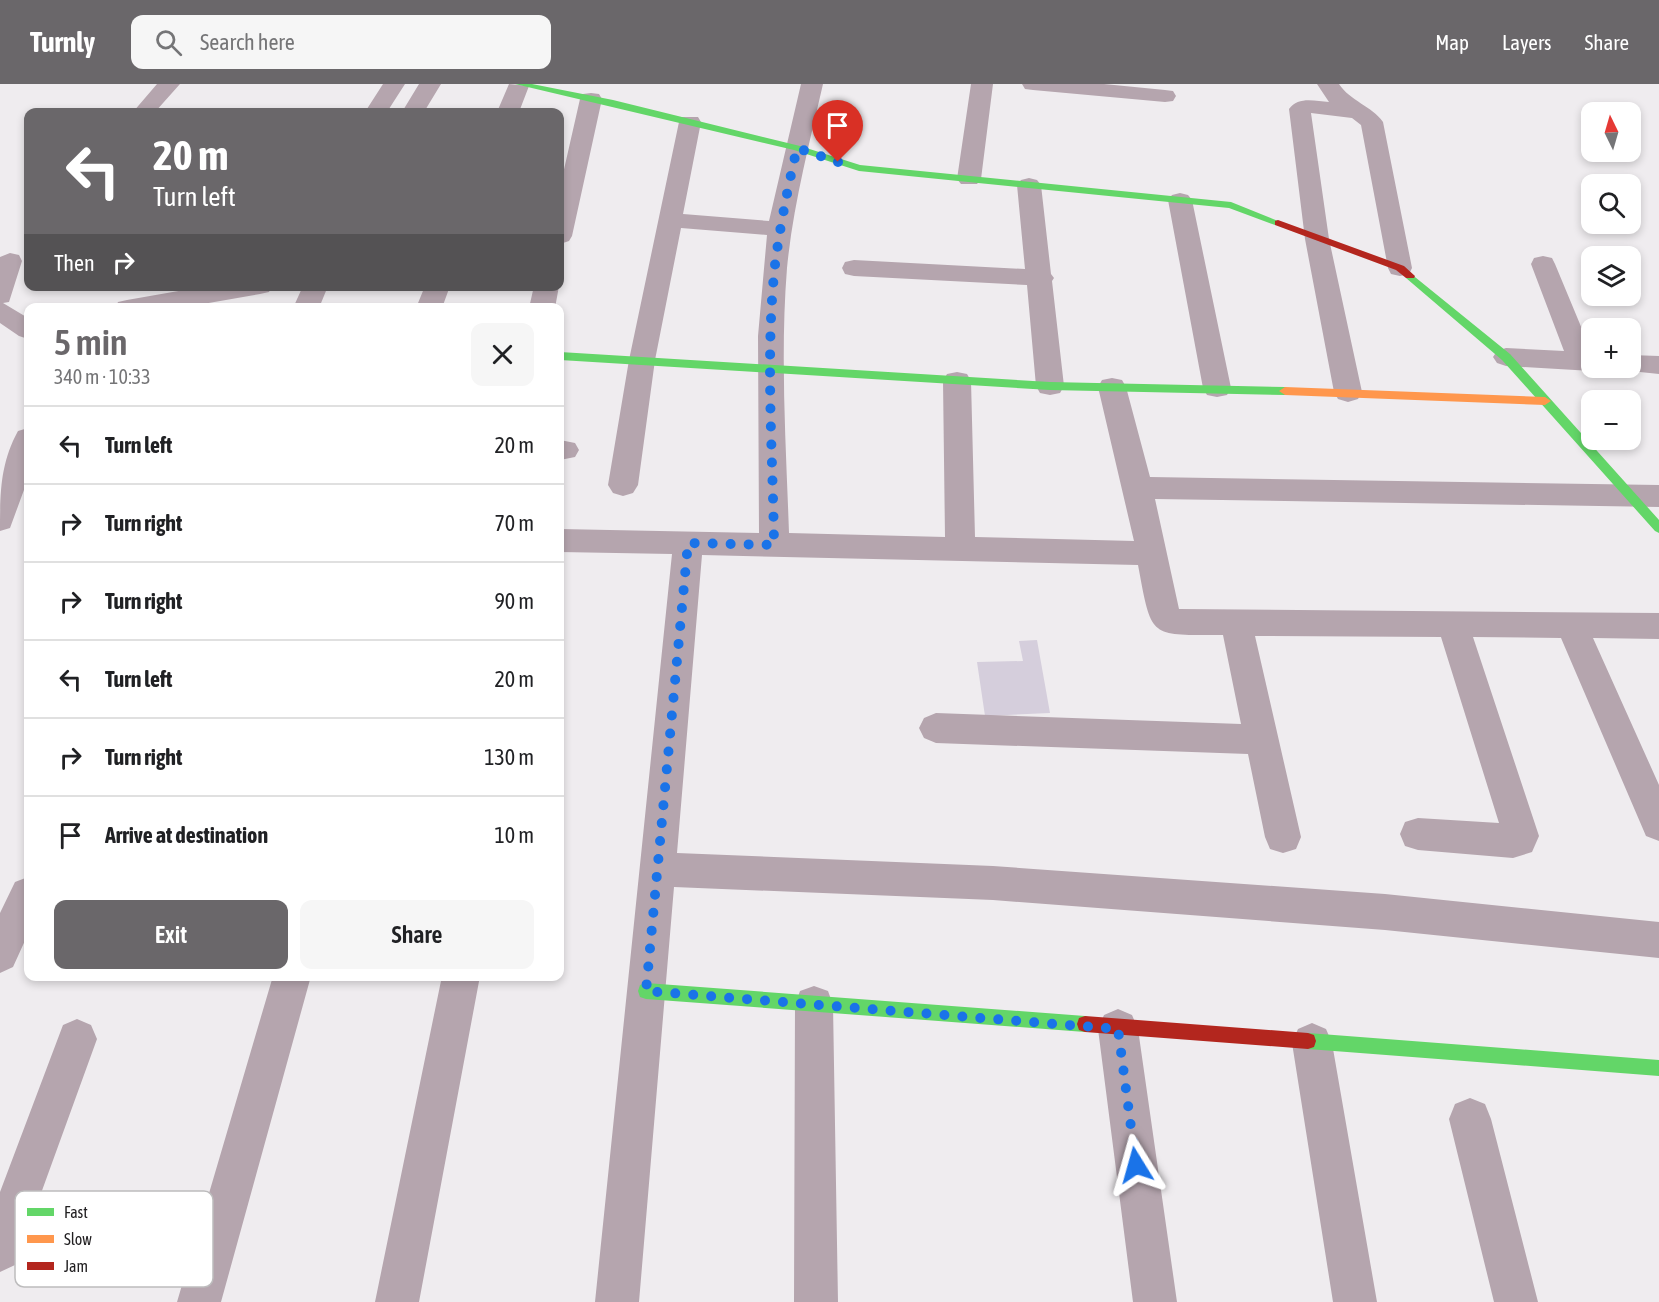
<!DOCTYPE html>
<meta charset="utf-8">
<style>
:root{--surface:#fff;--page:#f6f6f6;--text:#202124;--muted:#757577;--line:#e0e0e0;--accent:#6a676a}
body{margin:0;font-family:"Asap Condensed",sans-serif;background:var(--page);color:var(--text);height:100vh;display:flex;flex-direction:column;font-size:22px;white-space:nowrap}
*{box-sizing:border-box;margin:0}
p{font-size:20px;color:var(--muted)}
.icon{flex:none;width:33px;height:33px;fill:none;stroke:currentColor;stroke-width:2;stroke-linecap:round;stroke-linejoin:round}
.map{position:relative;flex:1;overflow:hidden}
.sheet{position:absolute;left:24px;top:219px;width:540px;height:678px;display:flex;flex-direction:column;background:var(--surface);border-radius:12px;box-shadow:0 3px 9px #0003}
.sheet>*{flex:none}
.guide{position:absolute;left:24px;top:24px;width:540px;height:183px;border-radius:12px;box-shadow:0 3px 9px #0003;background:#6a676a;color:#fff;overflow:hidden}
.needle{width:39px;rotate:355deg}
.controls{position:absolute;left:1581px;top:18px;display:grid;gap:12px}
.controls a{display:grid;place-items:center;width:60px;height:60px;border-radius:12px;background:var(--surface);box-shadow:0 3px 9px #0003;font-size:30px}
.pin{position:absolute;display:grid;place-items:center;width:51px;height:51px;color:#fff;margin:-62px -26px;border-radius:50% 50% 50% 0;rotate:-45deg;box-shadow:0 0 6px #0007}
.pin .icon{rotate:45deg}
.me{position:absolute;width:66px;margin:-33px;rotate:352deg;stroke-linejoin:round;filter:drop-shadow(0 0 4px #0008)}
.turn{display:flex;align-items:center;gap:21px;height:126px;padding:0 30px;font-size:27px}
.turn .icon{width:78px;height:78px;stroke-width:2.5}
.turn b{display:block;font-size:42px;line-height:51px}
.then{display:flex;align-items:center;height:57px;padding:0 30px;background:#0003;gap:12px;font-size:22px}
.round{display:grid;place-items:center;flex:none;width:63px;height:63px;border-radius:12px;background:var(--page)}
.overview{display:flex;align-items:center;justify-content:space-between;height:102px;padding:0 30px}
h1{font-size:36px;font-weight:600;line-height:45px;color:var(--accent)}
.button{display:flex;gap:12px;margin-top:auto;padding:12px 30px}
.button a{flex:1;height:69px;border-radius:12px;background:var(--accent);color:#fff;font-size:24px;font-weight:600;line-height:69px;text-align:center}
.button a+a{background:var(--page);color:var(--text)}
ul{padding:0;list-style:none}
li{display:flex;align-items:center;gap:18px;height:78px;padding:0 30px;border-top:2px solid var(--line)}
li div{flex:1}
li b{display:block;font-size:22px}
li em{font-style:normal}
header{display:flex;align-items:center;gap:36px;box-sizing:border-box;height:84px;padding:0 30px;background:var(--accent);color:#fff}
header strong{font-size:28px}
nav{display:flex;gap:33px;margin-inline-start:auto;font-size:21px}
.search{width:420px;height:54px;background:var(--page);display:flex;align-items:center;gap:15px;box-sizing:border-box;padding:0 21px;border-radius:12px;color:var(--muted);font-size:22px}
.map>svg:first-child{display:block}
.building{fill:#d5cedc}
.lines{fill:none;stroke-linecap:round;stroke-linejoin:round}
.street{fill:#b5a5ae;fill-rule:evenodd}
.fast{fill:#63d668;fill-rule:evenodd}
.slow{fill:#ff974d;fill-rule:evenodd}
.jam{fill:#b3261e;fill-rule:evenodd}
.route{stroke:#1a73e8;stroke-width:10;stroke-dasharray:0 18}
.key{fill:#fff;stroke:#bdbcbd;stroke-width:1.5}
.key-label{font-size:16px;fill:#222022}
</style>
<header>
<strong>Turnly</strong>
<div class="search"><svg class="icon" aria-label="search" viewBox="0 0 24 24"><circle cx="10" cy="10" r="6"/><path d="M15 15l6 6"/></svg>Search here</div>
<nav><a>Map</a><a>Layers</a><a>Share</a></nav>
</header>
<div class="map">
<svg width="1659" height="1218" viewBox="0 0 1659 1218">
<rect width="100%" height="100%" fill="#efecef"/>
<path class="building" d="M1037,556L1050,629L985,632L977,578L1023,577L1019,557Z"/>
<g class="lines">
<path class="street" d="M157,0H180L155,28H133Z
M383,0H405L387,28H365Z
M419,0H441L424,28H402Z
M509,0L529,2L519,28H497Z
M801,0H823C809,61 793,122 787,184C780,272 786,361 789,449L945,453L943,297L947,290L957,288L967,290L971,297L975,453L1134,457L1098,303L1102,296L1112,294L1122,296L1126,303L1150,393L1659,401V423L1155,415L1179,525L1659,529V555L1593,554L1659,701V757L1646,752L1561,554L1473,553L1539,752L1532,768L1513,774L1418,766L1405,762L1400,750L1405,738L1418,734L1499,739L1441,553L1255,552L1301,753L1296,765L1283,769L1270,765L1265,753L1248,670L936,659L924,654L919,644L924,634L936,629L1241,640L1223,551C1148,551 1152,555 1138,481L702,471L677,769L993,782L1385,810L1659,838V874L1385,846L993,816L674,803L639,1218H595L672,470L560,468V445L759,449L758,252L767,151L681,144L655,276L638,401L633,409L623,412L613,409L608,401L629,276L679,38L682,33H698L701,38L683,130L769,137Z
M971,0H993L981,95L977,100H961L957,95Z
M1022,0H1104L1165,6L1173,7L1176,12L1173,17L1165,18L1033,6L1025,5Z
M1317,0H1339C1350,17 1372,22 1383,38L1412,184L1409,190L1400,192L1391,190L1388,184L1361,41L1352,34L1311,29L1329,155L1362,308L1358,315L1348,318L1338,315L1334,308L1305,155L1289,25C1298,12 1315,17 1329,18Z
M591,9L599,10L602,15L572,152L569,157L560,160V103L580,15L583,10Z
M1029,94L1037,96L1041,101L1051,190L1054,194L1052,197L1064,302L1060,309L1050,311L1040,309L1036,302L1027,201L854,192L845,190L842,184L845,178L854,176L1025,185L1017,101L1021,96Z
M1180,109L1188,111L1192,116L1231,304L1227,311L1217,313L1207,311L1203,304L1168,116L1172,111Z
M10,169L19,171L22,177L9,218L3,219L28,234V255L19,252L0,239V173Z
M1543,172L1552,174L1555,180L1592,269V284H1601L1592,287L1506,282L1497,279L1493,273L1497,267L1506,264L1564,267L1531,180L1534,174Z
M207,202H272L269,208L260,210L180,224H115L118,218L127,216Z
M303,202H328L319,224H293Z
M425,202H450L442,224H416Z
M534,202H559L555,224H529Z
M1630,271L1659,272V290L1621,286L1619,284H1630Z
M28,344V395L10,444L0,447C0,410 0,380 18,347Z
M560,356L575,359L579,366L575,373L560,376Z
M28,793V850L13,883L0,889V829L15,798Z
M273,892H311L221,1218H177Z
M442,892H480L419,1218H375Z
M814,902L828,907L833,921L838,1218H794L795,921L800,907Z
M1118,925L1132,931L1138,945L1177,1218H1133L1098,945L1104,931Z
M77,935L91,941L97,955L15,1181L0,1188V1108L63,941Z
M1312,939L1326,945L1332,959L1377,1218H1333L1292,959L1298,945Z
M1470,1014L1485,1020L1491,1035L1538,1218H1494L1449,1035L1455,1020Z"/>
<path class="fast" d="M515,0H532L613,16L800,62L860,81L1231,118L1283,139L1281,141H1275L1229,124L859,87L794,66Z
M1410,189L1510,270L1659,436V449L1655,447L1502,276L1406,194V190Z
M560,268L1050,298L1285,303L1291,307L1285,311L1050,306L560,276Z
M646,899L1085,932L1091,934L1093,940L1091,946L1085,948L646,915L640,913L638,907L640,901Z
M1308,949L1659,976V992L1308,965L1302,963L1300,957L1302,951Z"/>
<path class="slow" d="M1285,303L1545,313L1551,317L1545,321L1285,311L1279,307Z"/>
<path class="jam" d="M1278,136L1404,182L1415,192L1414,194H1406L1396,186L1275,141V137Z
M1085,932L1308,949L1314,951L1316,957L1314,963L1308,965L1085,948L1079,946L1077,940L1079,934Z"/>
</g>
<g class="lines">
<path class="route" d="M838,78L797,64C788,103 780,142 775,181C765,271 773,370 774,461L688,459L646,907L1118,945L1136,1081"/>
</g>
<rect x="15" y="1107" width="198" height="96" rx="9" class="key"/>
<rect x="27" y="1124" width="27" height="8" fill="#63d668"/>
<rect x="27" y="1151" width="27" height="8" fill="#ff974d"/>
<rect x="27" y="1178" width="27" height="8" fill="#b3261e"/>
<g class="key-label">
<text x="64" y="1134">Fast</text>
<text x="64" y="1161">Slow</text>
<text x="64" y="1188">Jam</text>
</g>
</svg>
<div class="controls">
<a><svg class="needle" viewBox="-14 -14 28 28"><path d="M0-13l5 13h-10z" fill="#e53935"/><path d="M0 13l5-13h-10z" fill="#757577"/></svg></a>
<a><svg class="icon" aria-label="search" viewBox="0 0 24 24"><circle cx="10" cy="10" r="6"/><path d="M15 15l6 6"/></svg></a>
<a><svg class="icon" aria-label="layers" viewBox="0 0 24 24"><path d="M12 4l9 5-9 5-9-5zM3 14l9 5 9-5"/></svg></a>
<a>+</a>
<a>−</a>
</div>
<div class="pin" style="left:838px;top:78px;background:#d93025"><svg class="icon" aria-label="arrive" viewBox="0 0 24 24"><path d="M6 21V4h12l-3 4 3 4H6"/></svg></div>
<svg class="me" style="left:1136px;top:1081px" viewBox="-20 -20 40 40"><path d="M0-17L14 15 0 8-14 15z" fill="#1a73e8" stroke="#fff" stroke-width="4"/></svg>
<div class="guide">
<div class="turn"><svg class="icon" aria-label="left" viewBox="0 0 24 24"><path d="M17 20v-9H6M10 6l-5 5 5 5"/></svg><div><b>20 m</b>Turn left</div></div>
<div class="then">Then<svg class="icon" aria-label="right" viewBox="0 0 24 24"><path d="M7 20v-9h11M14 6l5 5-5 5"/></svg></div>
</div>
<section class="sheet">
<div class="overview"><div><h1>5 min</h1><p>340 m · 10:33</p></div><a class="round"><svg class="icon" aria-label="close" viewBox="0 0 24 24"><path d="M6 6l12 12M18 6L6 18"/></svg></a></div>
<ul>
<li><svg class="icon" aria-label="left" viewBox="0 0 24 24"><path d="M17 20v-9H6M10 6l-5 5 5 5"/></svg><div><b>Turn left</b></div><em>20 m</em></li>
<li><svg class="icon" aria-label="right" viewBox="0 0 24 24"><path d="M7 20v-9h11M14 6l5 5-5 5"/></svg><div><b>Turn right</b></div><em>70 m</em></li>
<li><svg class="icon" aria-label="right" viewBox="0 0 24 24"><path d="M7 20v-9h11M14 6l5 5-5 5"/></svg><div><b>Turn right</b></div><em>90 m</em></li>
<li><svg class="icon" aria-label="left" viewBox="0 0 24 24"><path d="M17 20v-9H6M10 6l-5 5 5 5"/></svg><div><b>Turn left</b></div><em>20 m</em></li>
<li><svg class="icon" aria-label="right" viewBox="0 0 24 24"><path d="M7 20v-9h11M14 6l5 5-5 5"/></svg><div><b>Turn right</b></div><em>130 m</em></li>
<li><svg class="icon" aria-label="arrive" viewBox="0 0 24 24"><path d="M6 21V4h12l-3 4 3 4H6"/></svg><div><b>Arrive at destination</b></div><em>10 m</em></li>
</ul>
<div class="button"><a>Exit</a><a>Share</a></div>
</section>
</div>
